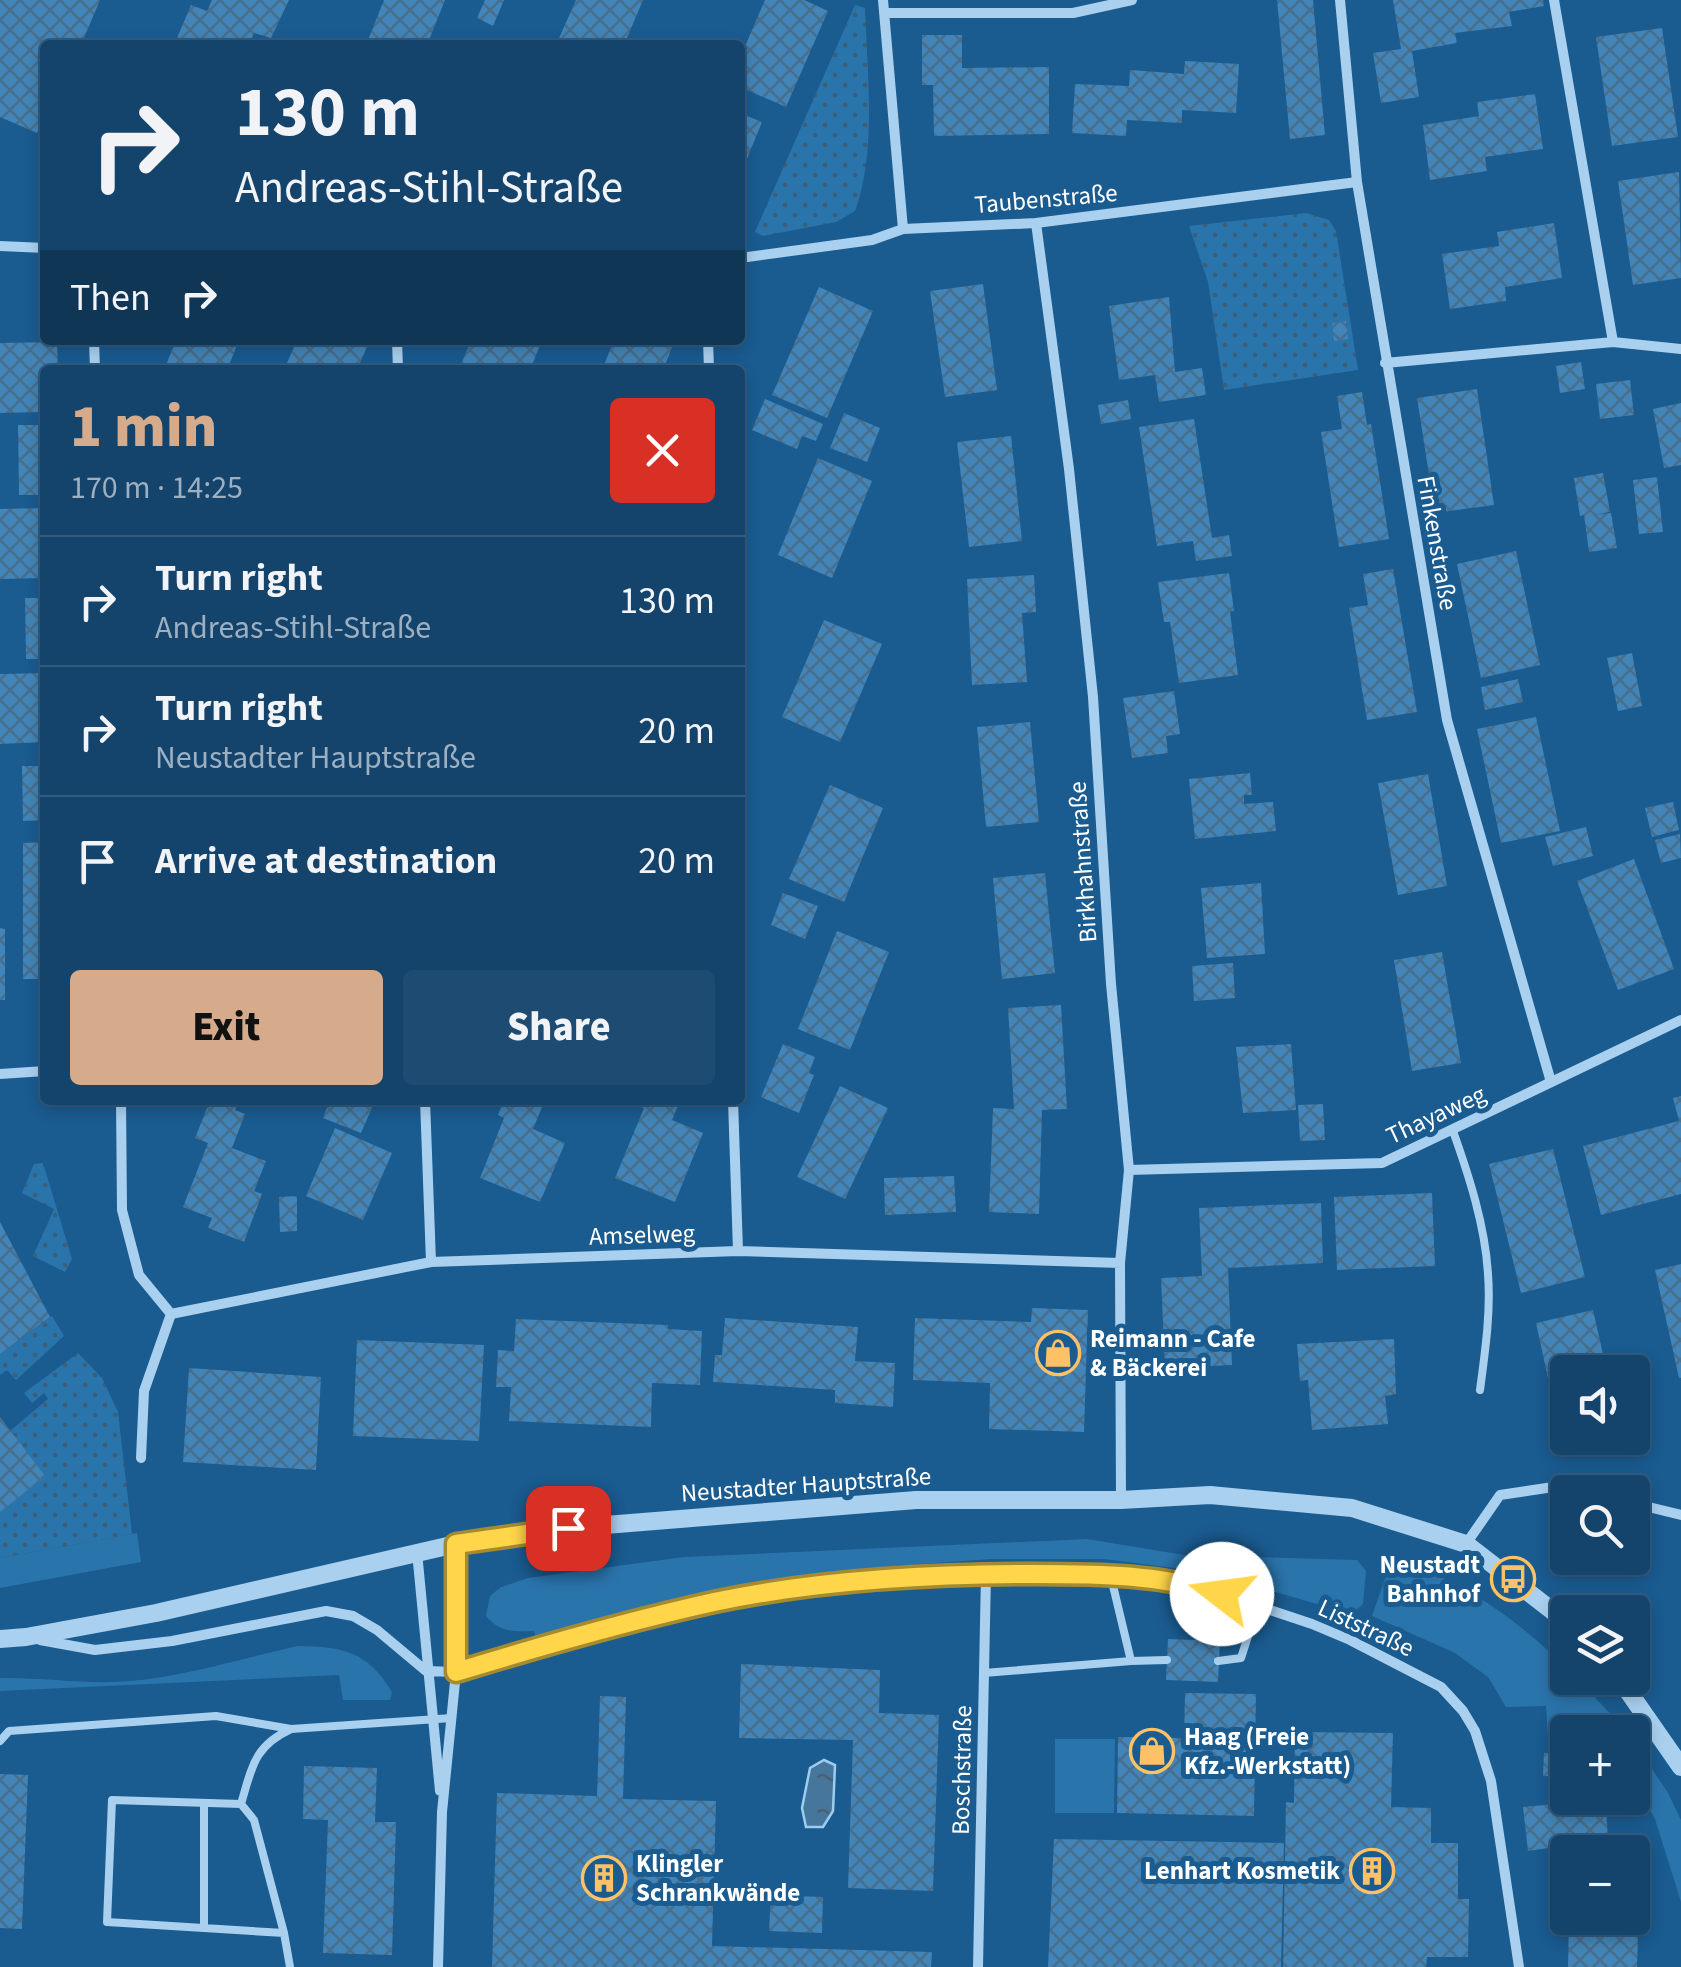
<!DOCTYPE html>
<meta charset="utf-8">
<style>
:root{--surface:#14446c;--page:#1d4b72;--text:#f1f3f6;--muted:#9db0c2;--line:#335c7f;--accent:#d6ab8b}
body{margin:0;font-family:"Source Sans 3",sans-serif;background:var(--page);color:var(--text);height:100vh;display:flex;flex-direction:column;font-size:38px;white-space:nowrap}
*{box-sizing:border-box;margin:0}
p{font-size:32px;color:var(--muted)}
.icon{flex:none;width:55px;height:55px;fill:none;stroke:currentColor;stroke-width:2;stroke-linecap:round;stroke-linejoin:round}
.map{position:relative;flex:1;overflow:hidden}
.details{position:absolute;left:40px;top:365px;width:705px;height:740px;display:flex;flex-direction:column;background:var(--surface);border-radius:10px;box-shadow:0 5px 15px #0003,0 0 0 2px var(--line)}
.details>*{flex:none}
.top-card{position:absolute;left:40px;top:40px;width:705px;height:305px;border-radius:10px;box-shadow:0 5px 15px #0003,0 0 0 2px var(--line);background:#14446c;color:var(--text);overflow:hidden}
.controls{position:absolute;left:1550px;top:1355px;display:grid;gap:20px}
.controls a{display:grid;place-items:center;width:100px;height:100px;border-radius:10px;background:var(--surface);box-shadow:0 5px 15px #0003,0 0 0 2px var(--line);font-size:50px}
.pin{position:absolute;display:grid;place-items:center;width:85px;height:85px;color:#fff;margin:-42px;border-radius:20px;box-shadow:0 5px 15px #0006}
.me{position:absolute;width:110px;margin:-55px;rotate:285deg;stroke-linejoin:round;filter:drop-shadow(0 0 8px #0008)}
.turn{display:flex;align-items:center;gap:35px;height:210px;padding:0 30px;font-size:45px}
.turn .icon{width:130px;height:130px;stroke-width:2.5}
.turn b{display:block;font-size:70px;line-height:85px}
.then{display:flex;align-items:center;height:95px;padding:0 30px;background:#0003;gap:20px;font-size:38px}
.round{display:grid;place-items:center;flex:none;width:105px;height:105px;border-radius:10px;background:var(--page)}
.head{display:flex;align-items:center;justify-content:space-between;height:170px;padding:0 30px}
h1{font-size:60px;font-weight:800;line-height:75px;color:var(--accent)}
.primary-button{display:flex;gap:20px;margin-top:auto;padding:20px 30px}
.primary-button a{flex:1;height:115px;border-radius:10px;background:var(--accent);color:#111;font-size:40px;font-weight:800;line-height:115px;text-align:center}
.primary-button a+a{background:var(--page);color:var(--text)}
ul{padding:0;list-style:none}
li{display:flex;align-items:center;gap:30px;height:130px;padding:0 30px;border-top:2px solid var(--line)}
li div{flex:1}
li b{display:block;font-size:38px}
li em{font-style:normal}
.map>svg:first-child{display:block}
.grass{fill:#2a74ac}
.park{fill:url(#park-dots)}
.water{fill:url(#water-ripples);stroke:#9ccdf1;stroke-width:2.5}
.building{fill:url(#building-cross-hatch)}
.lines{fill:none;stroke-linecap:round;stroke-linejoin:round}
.service{stroke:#a9d0ef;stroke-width:8}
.minor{stroke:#a9d0ef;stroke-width:10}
.tertiary{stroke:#a9d0ef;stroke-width:18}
.route-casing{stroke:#a68a30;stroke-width:25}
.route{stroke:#ffd54a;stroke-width:18}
.labels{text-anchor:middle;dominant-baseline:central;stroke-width:10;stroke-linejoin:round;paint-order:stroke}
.street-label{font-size:25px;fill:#fff;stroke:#1a5b90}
.poi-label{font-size:25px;font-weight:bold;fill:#fff;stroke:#1a5b90;text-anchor:start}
</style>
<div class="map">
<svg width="1681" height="1967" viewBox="0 0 1681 1967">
<defs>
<pattern id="park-dots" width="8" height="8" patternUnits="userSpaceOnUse" patternTransform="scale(2.5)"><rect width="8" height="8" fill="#2a74ac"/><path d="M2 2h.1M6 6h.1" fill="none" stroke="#3d5e77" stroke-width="1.8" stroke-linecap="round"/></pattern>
<pattern id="water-ripples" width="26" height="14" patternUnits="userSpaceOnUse" patternTransform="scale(2.5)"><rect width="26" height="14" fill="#47769c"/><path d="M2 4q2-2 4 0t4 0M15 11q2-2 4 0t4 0" fill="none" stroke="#4a5f70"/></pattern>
<pattern id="building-cross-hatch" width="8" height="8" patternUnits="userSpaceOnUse" patternTransform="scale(2.5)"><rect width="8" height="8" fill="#4385b8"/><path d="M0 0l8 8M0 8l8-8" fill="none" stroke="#476e8d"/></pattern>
</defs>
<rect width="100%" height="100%" fill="#1a5b90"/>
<path class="grass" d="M137,1533L141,1562L0,1588V1558Z
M1087,1539L1184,1555L1357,1560L1366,1571L1363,1604L1352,1614L1205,1572L1104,1559H991L868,1568L756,1583L536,1637L534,1631C514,1632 499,1632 486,1616L490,1596L501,1587L528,1578L684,1557Z
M1393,1556C1466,1585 1511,1613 1567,1669L1568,1678H1577L1627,1732H1568L1567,1754L1549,1753L1546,1706L1506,1707L1488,1677L1455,1653L1372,1616Z
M298,1646C344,1647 367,1651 392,1692L390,1700H343L339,1675L0,1691V1678C44,1677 88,1685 131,1681C182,1677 247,1657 298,1646Z
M1055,1739H1115L1114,1813H1055Z
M1633,1740L1668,1793L1681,1820V1902L1655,1819L1633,1781Z"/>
<path class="park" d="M855,5L865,8C867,70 877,152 855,211L836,222L763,236L755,232Z
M1306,213L1329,220L1336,231L1358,370L1224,390L1208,282L1189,226Z
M43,1163L72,1259L65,1272L33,1256L54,1209L22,1193L34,1164Z
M52,1316L64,1336L16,1380L7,1370L0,1375V1354Z
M78,1353L102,1378L118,1412L132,1534L0,1558V1511L10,1431L48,1399L44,1393L32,1403L24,1393Z"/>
<path class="water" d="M824,1760L835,1765L833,1811L823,1827H806L802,1808L810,1768Z"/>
<path class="building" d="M0,0H100L81,45H45V114L37,133L0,117Z
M212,0H289L271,38L254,33L249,45H174L191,5L207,11Z
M384,0H445L427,45H366Z
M485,0H504L493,26L477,18Z
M576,0H643L624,45H556Z
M765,0H804L828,11L786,107L740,87V58Z
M1277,0H1313L1325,135L1290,139Z
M1393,0H1543L1544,6L1509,12L1512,26L1455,33L1457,43L1412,51L1419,97L1381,103L1373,53L1401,49Z
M1662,28L1678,137L1612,146L1596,37Z
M922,35H962V68L1049,67V134L934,136L933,85H922Z
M1185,61L1239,64L1236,113L1182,110V123L1127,120L1126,136L1072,133L1075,84L1129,86L1130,70L1184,74Z
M1535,94L1543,149L1485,157L1487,171L1430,180L1423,125L1479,116L1477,102Z
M740,113L762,122L740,176Z
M1679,172L1681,278L1633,285L1618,181Z
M1554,223L1562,278L1505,287L1506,301L1450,309L1442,254L1499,246L1497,232Z
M983,284L997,390L945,397L930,291Z
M819,287L873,311L827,418L772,395Z
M1169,297L1175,372L1202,368L1206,395L1159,402L1155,375L1119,380L1109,306Z
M1346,321L1348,339L1334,341L1332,323Z
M176,340H239L227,370H164Z
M297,340H370L357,370H284Z
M471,340H542L530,370H467L460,367Z
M614,340H675L663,370H602Z
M57,342L58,370H45V412L0,413V343Z
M1581,362L1585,389L1560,393L1556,366Z
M1630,380L1634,415L1600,419L1596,384Z
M1477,389L1494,505L1435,513L1417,398Z
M1362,392L1367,425L1371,424L1389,539L1339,547L1321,432L1342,429L1337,396Z
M765,399L823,424L816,441L802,436L797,449L752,430Z
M1128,400L1131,419L1101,424L1098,405Z
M1681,403V465L1664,468L1653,409Z
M844,413L880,428L867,462L830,448Z
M1194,419L1212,538L1229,535L1232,556L1196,561L1193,541L1157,546L1139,427Z
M18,425H45V495H19Z
M1011,436L1022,541L969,547L957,442Z
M818,458L872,481L832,578L778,555Z
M1603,473L1610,512L1594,515L1611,513L1617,548L1589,552L1584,515L1580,516L1574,478Z
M1657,477L1663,532L1639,534L1633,480Z
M45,508V578L0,579V509Z
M1516,551L1540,665L1481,678L1457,564Z
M1393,569L1417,712L1367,720L1349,608L1368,605L1363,574Z
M1229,573L1234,611L1230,612L1238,675L1179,683L1170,622H1164L1158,582Z
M1034,575L1036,612L1022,613L1027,682L972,685L967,579Z
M25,598H45V659H26Z
M824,620L882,644L840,742L782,717Z
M1632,653L1642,706L1618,711L1607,658Z
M45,673V742L0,744V674Z
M1518,679L1523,702L1485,710L1481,687Z
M1174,691L1180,734L1166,736L1168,753L1132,758L1123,698Z
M1536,717L1560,831L1501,843L1477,729Z
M1030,722L1039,822L986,827L977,727Z
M22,766H45V820L23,821Z
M1250,773L1252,795H1244V804L1273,802L1276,831L1195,839L1189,779Z
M1428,774L1447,886L1398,895L1378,783Z
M830,785L883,808L844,902L789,879Z
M1673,802L1679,830L1652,837L1645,808Z
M1586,827L1593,856L1553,866L1545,837Z
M1680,834L1681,858L1661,863L1655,840Z
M45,842V979H23V843Z
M1634,859L1674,969L1618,990L1577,881Z
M1045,873L1055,973L1002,979L993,878Z
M1261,883L1265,954L1207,958L1201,888Z
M783,893L818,906L805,939L771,925Z
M0,928L5,929V1000H0Z
M837,931L889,952L850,1050L798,1029Z
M1442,952L1461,1063L1412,1071L1394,960Z
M1233,963L1235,998L1194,1001L1192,966Z
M1061,1005L1067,1109L1042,1110L1039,1214L989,1212L993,1108L1014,1109L1008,1008Z
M783,1044L815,1057L809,1073L814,1075L799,1113L761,1097Z
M1291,1044L1296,1110L1243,1113L1236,1047Z
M840,1086L888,1108L845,1199L797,1177Z
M1681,1096V1194L1601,1215L1583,1146L1679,1121L1673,1098Z
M202,1100H238L235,1110L245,1114L232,1148L266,1161L254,1191L262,1194L244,1242L208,1228L212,1218L183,1207L208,1143L195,1138L209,1103Z
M330,1100L374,1103L361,1133L323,1118Z
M504,1100H545L533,1129L565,1143L540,1202L480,1178L504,1118L498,1115Z
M640,1100H671L679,1103L672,1120L703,1133L675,1202L615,1178L644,1108L637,1106Z
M1323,1104L1325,1140L1300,1141L1298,1105Z
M335,1128L392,1153L363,1220L306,1196Z
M1553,1149L1585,1277L1521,1293L1489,1164Z
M954,1176L956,1212L885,1215L884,1178Z
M1432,1193L1435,1266L1337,1270L1334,1197Z
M297,1196V1231L280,1232L279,1197Z
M1321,1203L1323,1263L1228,1268L1232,1365L1165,1368L1161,1278L1202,1276L1199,1208Z
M0,1222L50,1317L0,1354Z
M1681,1264V1378H1679L1655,1270Z
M1032,1308L1088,1310L1084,1432L989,1429L990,1383L913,1380L915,1318L1031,1322Z
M1593,1310L1607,1372H1568V1427L1559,1429L1536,1323Z
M725,1318L858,1327L855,1361L895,1363L893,1407L835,1403V1390L713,1382L715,1355H722Z
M516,1319L668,1325V1329L702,1331L700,1385L652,1383L651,1427L509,1421L511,1387H496L498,1350L514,1351Z
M1394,1339L1396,1394L1385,1396L1388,1424L1312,1430L1308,1380L1300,1381L1297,1344Z
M357,1340L484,1345L479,1441L353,1436Z
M189,1368L321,1377L316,1470L183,1462Z
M0,1417L45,1476L0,1512Z
M1168,1639L1220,1641L1218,1682L1166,1680Z
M741,1664L880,1670L879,1713L939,1715L933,1891L848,1888L853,1740L739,1738Z
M1185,1693L1256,1694L1254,1816L1117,1813L1118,1737L1184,1738Z
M600,1696L626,1697L623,1799L716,1801L712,1946L932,1952L931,1967H492L497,1793L597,1796Z
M1295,1732L1393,1733L1391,1807L1431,1808V1843H1458V1899H1469L1468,1957H1427L1426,1967H1283L1286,1802L1294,1803Z
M1544,1753L1568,1754V1777L1543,1776Z
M304,1766L377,1768L375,1822H396L392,1955L323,1953L328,1820L303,1819Z
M0,1774L28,1775L22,1929L0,1928Z
M1605,1799L1608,1836H1621V1852H1568V1859L1556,1861L1554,1847L1528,1851L1523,1807Z
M1054,1839L1284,1843L1281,1967H1048Z
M771,1895L823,1897L822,1933L769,1931Z
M1632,1900H1639L1637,1967H1568L1569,1918H1632Z"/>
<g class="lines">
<path class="service" d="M1453,1131C1469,1176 1485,1225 1488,1274C1491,1312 1485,1352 1480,1390
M1110,1573L1131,1661L1167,1660
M1218,1661L1241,1658L1258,1605
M984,1673L1131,1661
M0,1741L9,1731L216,1716L291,1729
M241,1804C252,1767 254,1746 291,1729L452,1718
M204,1928V1803
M284,1933L107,1922L112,1800L241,1804L254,1820L284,1933L290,1967"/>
<path class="minor" d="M883,0L903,229
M1340,0L1357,182L1447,720L1551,1082
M1554,0L1613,342
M886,13H1073L1132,0
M1036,223L1069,469L1093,697L1111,984L1129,1170L1120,1263L1121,1500
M0,246L45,248
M740,258L872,240L903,229L1036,223L1357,182
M94,340L95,370
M397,340L398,370
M708,340L709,370
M1385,363L1613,342L1681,349
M0,1074L45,1071
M121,1100L122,1210L139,1275L171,1314L144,1391L141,1458
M425,1100L431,1262
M733,1100L738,1251
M1129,1170L1382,1163L1681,1020
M171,1314L431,1262L738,1251L1120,1263
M1632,1503L1681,1515
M1466,1544L1500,1495L1560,1486L1587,1492
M417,1552L440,1791
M40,1640L95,1650L172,1641L326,1611L353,1616L377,1630L426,1671L456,1672L716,1602L850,1581L986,1574L1110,1573L1186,1582L1312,1624L1350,1640L1441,1687L1463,1711L1475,1731L1491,1781L1519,1967
M438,1967L442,1812L456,1672V1544
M978,1967L986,1574"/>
<path class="tertiary" d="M0,1639L26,1637L156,1613L456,1544L568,1528L916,1500H1121L1210,1495L1352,1508L1466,1544L1568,1623
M1619,1678L1681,1767"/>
</g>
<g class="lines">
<defs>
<path id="route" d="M568,1528L456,1544V1672C541,1646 628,1621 714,1602C818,1580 928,1574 1034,1574C1098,1574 1160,1574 1222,1594"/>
</defs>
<use href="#route" class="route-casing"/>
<use href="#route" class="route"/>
</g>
<defs>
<symbol id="shop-ring" viewBox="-11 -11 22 22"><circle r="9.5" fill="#1a5b90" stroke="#ffc166" stroke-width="1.5"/><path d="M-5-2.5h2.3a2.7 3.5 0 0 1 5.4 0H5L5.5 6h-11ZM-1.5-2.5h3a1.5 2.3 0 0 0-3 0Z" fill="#ffc166"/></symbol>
<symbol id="bus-ring" viewBox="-11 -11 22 22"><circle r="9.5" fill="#1a5b90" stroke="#ffc166" stroke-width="1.5"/><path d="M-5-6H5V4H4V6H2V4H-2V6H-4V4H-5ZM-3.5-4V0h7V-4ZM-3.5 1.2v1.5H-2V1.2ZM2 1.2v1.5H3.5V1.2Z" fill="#ffc166"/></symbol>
<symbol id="building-ring" viewBox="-11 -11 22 22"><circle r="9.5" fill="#1a5b90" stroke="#ffc166" stroke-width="1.5"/><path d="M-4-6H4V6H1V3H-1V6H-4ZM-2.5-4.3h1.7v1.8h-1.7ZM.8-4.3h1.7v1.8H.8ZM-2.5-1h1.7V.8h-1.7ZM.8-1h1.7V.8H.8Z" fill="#ffc166"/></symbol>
</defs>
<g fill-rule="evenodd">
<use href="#shop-ring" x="1033" y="1328" width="50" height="50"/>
<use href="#bus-ring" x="1488" y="1554" width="50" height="50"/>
<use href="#shop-ring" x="1127" y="1726" width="50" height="50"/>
<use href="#building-ring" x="1347" y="1846" width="50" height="50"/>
<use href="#building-ring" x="579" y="1853" width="50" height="50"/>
</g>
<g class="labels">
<g class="street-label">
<text transform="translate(1046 199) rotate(-5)">Taubenstraße</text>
<text transform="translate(1437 543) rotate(80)">Finkenstraße</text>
<text transform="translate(1083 862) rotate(-94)">Birkhahnstraße</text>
<text transform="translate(1436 1115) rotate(-25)">Thayaweg</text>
<text transform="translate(642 1235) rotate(-2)">Amselweg</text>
<text transform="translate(806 1485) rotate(-4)">Neustadter Hauptstraße</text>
<text transform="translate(1366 1628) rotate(25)">Liststraße</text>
<text transform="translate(962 1770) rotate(-89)">Boschstraße</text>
</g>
<g class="poi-label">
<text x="1090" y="1339">Reimann - Cafe<tspan x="1090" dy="29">&amp; Bäckerei</tspan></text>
<text x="1480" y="1565" text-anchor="end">Neustadt<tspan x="1480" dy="29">Bahnhof</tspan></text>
<text x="1184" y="1737">Haag (Freie<tspan x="1184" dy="29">Kfz.-Werkstatt)</tspan></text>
<text x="636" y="1864">Klingler<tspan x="636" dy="29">Schrankwände</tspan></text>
<text x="1340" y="1871" text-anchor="end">Lenhart Kosmetik</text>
</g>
</g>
</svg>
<div class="controls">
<a><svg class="icon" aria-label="sound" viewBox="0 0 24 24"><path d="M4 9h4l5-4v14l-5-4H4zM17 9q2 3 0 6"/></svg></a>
<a><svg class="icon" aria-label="search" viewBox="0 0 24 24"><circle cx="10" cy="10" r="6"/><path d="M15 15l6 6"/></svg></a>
<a><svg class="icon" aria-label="layers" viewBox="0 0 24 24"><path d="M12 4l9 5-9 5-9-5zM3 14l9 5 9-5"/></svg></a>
<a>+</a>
<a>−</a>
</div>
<div class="pin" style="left:568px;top:1528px;background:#d93025"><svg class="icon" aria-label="arrive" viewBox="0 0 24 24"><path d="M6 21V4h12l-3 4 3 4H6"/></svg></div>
<svg class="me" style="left:1222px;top:1594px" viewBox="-20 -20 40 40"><circle r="19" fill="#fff"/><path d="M0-13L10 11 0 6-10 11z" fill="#ffd54a"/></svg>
<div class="top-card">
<div class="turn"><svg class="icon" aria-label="right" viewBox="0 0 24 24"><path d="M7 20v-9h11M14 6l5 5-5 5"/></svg><div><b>130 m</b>Andreas-Stihl-Straße</div></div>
<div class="then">Then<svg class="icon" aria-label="right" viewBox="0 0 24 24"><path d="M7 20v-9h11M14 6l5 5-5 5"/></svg></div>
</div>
<section class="details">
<div class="head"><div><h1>1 min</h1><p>170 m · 14:25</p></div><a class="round" style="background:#d93025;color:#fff"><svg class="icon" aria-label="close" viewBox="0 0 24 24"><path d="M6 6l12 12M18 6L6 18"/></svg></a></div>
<ul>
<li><svg class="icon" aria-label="right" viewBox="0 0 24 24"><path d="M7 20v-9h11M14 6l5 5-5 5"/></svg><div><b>Turn right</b><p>Andreas-Stihl-Straße</p></div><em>130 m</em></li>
<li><svg class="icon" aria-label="right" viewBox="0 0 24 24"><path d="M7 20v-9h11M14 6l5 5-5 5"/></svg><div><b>Turn right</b><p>Neustadter Hauptstraße</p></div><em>20 m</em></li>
<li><svg class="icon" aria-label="arrive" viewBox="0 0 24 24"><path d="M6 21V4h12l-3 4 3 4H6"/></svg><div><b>Arrive at destination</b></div><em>20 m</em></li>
</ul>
<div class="primary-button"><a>Exit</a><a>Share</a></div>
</section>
</div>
